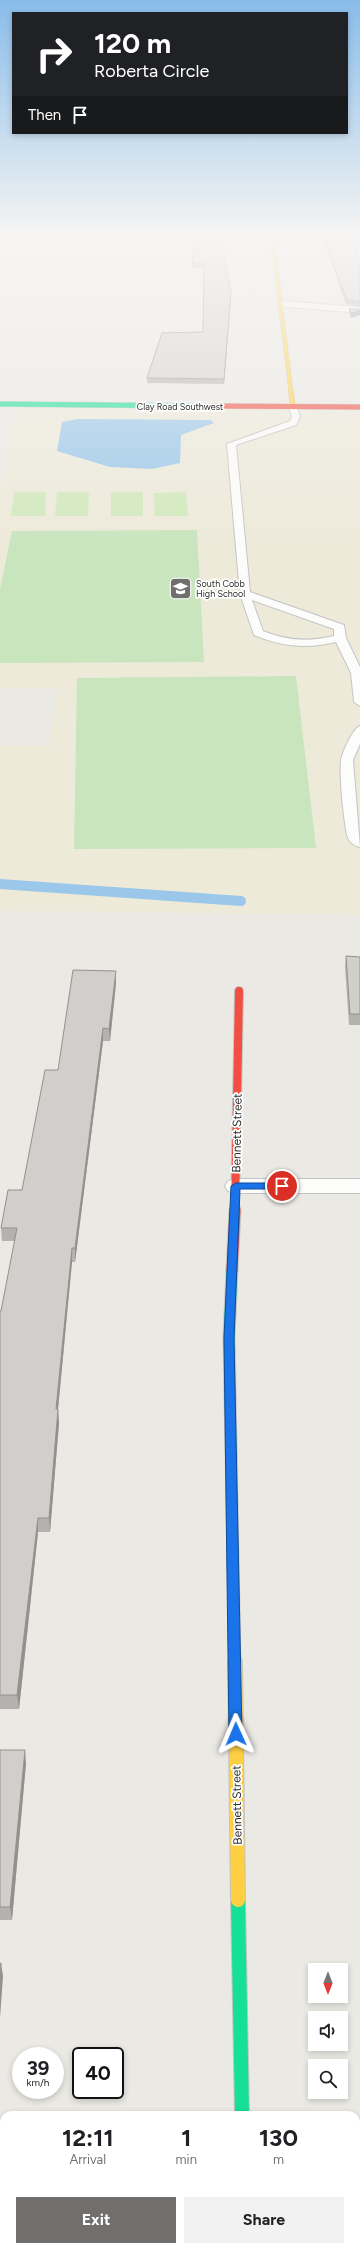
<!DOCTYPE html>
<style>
:root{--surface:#fff;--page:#f2f2f2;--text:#202124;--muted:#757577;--accent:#706f6d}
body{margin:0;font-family:Figtree,sans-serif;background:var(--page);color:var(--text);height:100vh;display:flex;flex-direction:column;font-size:15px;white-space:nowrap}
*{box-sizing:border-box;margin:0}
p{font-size:13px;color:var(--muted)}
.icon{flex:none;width:22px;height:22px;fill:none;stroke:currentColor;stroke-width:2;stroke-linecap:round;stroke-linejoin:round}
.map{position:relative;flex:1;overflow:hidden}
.sheet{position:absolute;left:0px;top:2111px;width:360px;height:140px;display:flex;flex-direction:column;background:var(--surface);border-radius:12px 12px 0 0;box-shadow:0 2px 6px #0003}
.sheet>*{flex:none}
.hud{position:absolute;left:12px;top:12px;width:336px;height:122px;border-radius:0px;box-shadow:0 2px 6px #0003;background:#202124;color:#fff;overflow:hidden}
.needle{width:26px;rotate:180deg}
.controls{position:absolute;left:308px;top:1963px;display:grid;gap:8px}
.controls a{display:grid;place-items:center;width:40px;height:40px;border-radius:0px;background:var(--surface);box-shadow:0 2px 6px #0003;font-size:20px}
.speed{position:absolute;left:12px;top:2047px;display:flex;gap:8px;font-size:20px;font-weight:700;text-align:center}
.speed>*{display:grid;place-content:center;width:52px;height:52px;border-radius:50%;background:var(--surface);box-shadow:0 2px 6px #0003;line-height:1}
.speed small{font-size:10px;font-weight:400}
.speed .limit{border:2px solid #111;border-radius:6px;background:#fff;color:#111}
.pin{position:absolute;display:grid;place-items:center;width:34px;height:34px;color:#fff;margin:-17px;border:2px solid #fff;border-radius:50%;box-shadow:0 1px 4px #0007}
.me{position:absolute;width:44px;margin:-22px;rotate:359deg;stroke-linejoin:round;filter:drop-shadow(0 0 3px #0008)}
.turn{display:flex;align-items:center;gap:14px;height:84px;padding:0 16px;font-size:18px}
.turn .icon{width:52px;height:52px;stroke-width:2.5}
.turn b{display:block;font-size:28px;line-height:34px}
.then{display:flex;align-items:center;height:38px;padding:0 16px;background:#0003;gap:8px;font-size:15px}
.eta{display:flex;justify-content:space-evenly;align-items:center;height:68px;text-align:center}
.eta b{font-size:24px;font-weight:700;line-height:28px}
.cta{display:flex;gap:8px;margin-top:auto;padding:8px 16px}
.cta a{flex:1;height:46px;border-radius:0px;background:var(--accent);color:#fff;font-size:16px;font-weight:700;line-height:46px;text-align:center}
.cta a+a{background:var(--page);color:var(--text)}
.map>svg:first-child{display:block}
.education{fill:#edeada}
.green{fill:#c8e5be}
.pitch{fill:#d1e9bc}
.water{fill:#9ac7ea}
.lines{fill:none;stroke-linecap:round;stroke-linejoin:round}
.stream{stroke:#9ac7ea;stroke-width:10}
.lane-casing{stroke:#c5c4c4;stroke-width:2}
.street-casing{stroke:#c5c4c4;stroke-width:2}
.fast-far2-casing{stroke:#c5c4c4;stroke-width:6}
.fast-far1-casing{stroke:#c5c4c4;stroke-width:13}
.fast-casing{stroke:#c5c4c4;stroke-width:16}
.slow-far3-casing{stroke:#c5c4c4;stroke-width:5}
.slow-far2-casing{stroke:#c5c4c4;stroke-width:6}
.slow-far1-casing{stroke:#c5c4c4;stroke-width:13}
.slow-casing{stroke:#c5c4c4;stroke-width:16}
.jam-far2-casing{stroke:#c5c4c4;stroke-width:6}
.jam-far1-casing{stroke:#c5c4c4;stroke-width:10}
.jam-casing{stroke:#c5c4c4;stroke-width:13}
.lane{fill:#fcfcfb;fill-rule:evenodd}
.street{fill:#fcfcfb;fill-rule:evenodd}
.fast-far2{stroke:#16e098;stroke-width:5}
.fast-far1{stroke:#16e098;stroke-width:11}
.fast{stroke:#16e098;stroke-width:14}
.slow-far3{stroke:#ffcf43;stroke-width:4}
.slow-far2{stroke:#ffcf43;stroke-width:5}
.slow-far1{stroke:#ffcf43;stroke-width:11}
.slow{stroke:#ffcf43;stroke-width:14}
.jam-far2{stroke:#f24e42;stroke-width:5}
.jam-far1{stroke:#f24e42;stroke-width:8}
.jam{stroke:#f24e42;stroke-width:11}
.wall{fill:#b3b2af}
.shaded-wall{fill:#92918e}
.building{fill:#d0cfcb;stroke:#92918e}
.route{fill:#1a73e8;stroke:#114b97}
.labels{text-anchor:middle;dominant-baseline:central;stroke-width:3.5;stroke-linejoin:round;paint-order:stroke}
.far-street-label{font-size:9px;fill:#2d2d2d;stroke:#fff}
.far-poi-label{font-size:9px;fill:#2d2d2d;stroke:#fff;text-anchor:start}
.near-street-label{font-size:12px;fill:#2d2d2d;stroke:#fff}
</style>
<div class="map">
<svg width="360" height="2251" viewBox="0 0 360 2251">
<rect width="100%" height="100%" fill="#ebe9e4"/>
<path class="education" d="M18,402L360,404V915L0,911V746H49L58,689L0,688V488Z"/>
<path class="green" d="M197,530L204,662L0,663V589L12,531Z
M296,676L316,848L74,849L77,678Z"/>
<path class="pitch" d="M14,492H46L45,516H11Z
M57,492H89L88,516H55Z
M111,492H143V516H111Z
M186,492L188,516H155L154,493Z"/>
<path class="water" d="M78,419L211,420L214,423L181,435L180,463L152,469L110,467L57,451L62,422Z"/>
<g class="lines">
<path class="stream" d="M0,884L241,901"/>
<defs>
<path id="lane" d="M293,404L297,407L300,417L296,425L236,445L250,592L344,625L346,638L360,667V706L354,702L351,673L336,642C307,649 282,647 254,635L240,594L227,444L290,421L292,417L289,407ZM252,600L334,629V636C309,642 287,641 263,631Z
M360,726V744L353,760L360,847C355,846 350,843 348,838C344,825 339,774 341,760C342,753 353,728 360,726Z"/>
<path id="street" d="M281,301L360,307V313L278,306V302Z
M236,1179H360V1193H236L228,1191L225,1186L228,1181Z
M224,2247H264V2251H224Z"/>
<path id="fast-far2" d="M0,404L208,406"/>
<path id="fast-far1" d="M232,1270L229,1337L234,1615"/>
<path id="fast" d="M238,1900L242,2115"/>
<path id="slow-far3" d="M261,234L273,242L291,392"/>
<path id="slow-far2" d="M291,391L293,407"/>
<path id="slow-far1" d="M234,1615L235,1663"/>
<path id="slow" d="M235,1662L238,1900"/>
<path id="jam-far2" d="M208,406L360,407"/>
<path id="jam-far1" d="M235,1211L239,991"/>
<path id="jam" d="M232,1270L235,1210"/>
</defs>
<use href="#lane" class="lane-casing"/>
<use href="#street" class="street-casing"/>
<use href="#fast-far2" class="fast-far2-casing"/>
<use href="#fast-far1" class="fast-far1-casing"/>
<use href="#fast" class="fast-casing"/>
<use href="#slow-far3" class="slow-far3-casing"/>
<use href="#slow-far2" class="slow-far2-casing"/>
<use href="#slow-far1" class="slow-far1-casing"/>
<use href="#slow" class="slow-casing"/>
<use href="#jam-far2" class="jam-far2-casing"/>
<use href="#jam-far1" class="jam-far1-casing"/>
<use href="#jam" class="jam-casing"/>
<use href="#lane" class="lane"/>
<use href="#street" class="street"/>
<use href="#fast-far2" class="fast-far2"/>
<use href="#fast-far1" class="fast-far1"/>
<use href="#fast" class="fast"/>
<use href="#slow-far3" class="slow-far3"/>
<use href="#slow-far2" class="slow-far2"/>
<use href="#slow-far1" class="slow-far1"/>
<use href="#slow" class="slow"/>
<use href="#jam-far2" class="jam-far2"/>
<use href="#jam-far1" class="jam-far1"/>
<use href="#jam" class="jam"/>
</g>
<path class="wall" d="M321,234H347L360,268V307L346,304Z
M224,258L231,298L224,384L147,383V378L203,332L204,268H192V263Z
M349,309H360L351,318L349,314Z
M346,956L360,957V1025H349L345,967Z
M116,983L110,1041H103L75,1262H72L58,1409L59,1423L50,1532H38L19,1709H0V1311H1L15,1241H2L1,1228L22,1190L58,1070Z
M0,1750L26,1763L12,1920H0Z"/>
<path class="shaded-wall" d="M231,292V298L224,384V379Z
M360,310V315L351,318V313Z
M116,971V983L110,1041L109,1029Z
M103,1028V1041L75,1262V1248Z
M72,1248V1262L58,1409L59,1423L50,1532L49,1518L56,1409Z
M38,1518V1532L19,1709L17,1695Z
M25,1750L26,1763L12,1920L10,1907Z
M1,1963L3,1976L0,2018V1984Z
M1,2229L2,2241L1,2251H0Z"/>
<path class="building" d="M195,234H224V258L231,292L224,379L147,378L162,333L203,332L204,263H192Z
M323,234H347L353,238L360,268V302L346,299Z
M349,309H360V310L351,313Z
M346,956L360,957V1014H350Z
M73,970L116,971L109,1029L103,1028L75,1248H72L56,1409H58L49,1518H38L17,1695H0V1311H1L17,1228H1L8,1190H22L45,1070H58Z
M0,1750H25L10,1907H0Z
M0,1963H1L0,1984Z"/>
<linearGradient id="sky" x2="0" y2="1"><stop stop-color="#89bce9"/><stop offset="0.43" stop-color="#f6f5f3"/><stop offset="1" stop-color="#f6f5f3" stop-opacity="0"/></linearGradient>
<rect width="360" height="549" fill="url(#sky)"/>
<path class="route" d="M236,1183H282L287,1186L282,1189H240L234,1338L242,1734L240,1738L236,1740L231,1738L229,1734L224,1338L231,1186Z"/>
<defs>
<symbol id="school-square" viewBox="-11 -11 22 22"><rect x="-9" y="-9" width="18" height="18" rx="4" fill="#706f6d" stroke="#fff"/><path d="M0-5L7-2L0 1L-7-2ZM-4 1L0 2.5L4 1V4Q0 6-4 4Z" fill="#fff"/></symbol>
</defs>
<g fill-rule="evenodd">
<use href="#school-square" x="168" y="576" width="25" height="25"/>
</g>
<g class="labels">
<g class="far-street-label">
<text x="180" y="406">Clay Road Southwest</text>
</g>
<g class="far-poi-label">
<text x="196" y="583">South Cobb<tspan x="196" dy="10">High School</tspan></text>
</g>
<g class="near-street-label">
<text transform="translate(237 1133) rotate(-89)">Bennett Street</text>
<text transform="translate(237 1805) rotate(-91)">Bennett Street</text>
</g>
</g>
</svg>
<div class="controls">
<a><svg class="needle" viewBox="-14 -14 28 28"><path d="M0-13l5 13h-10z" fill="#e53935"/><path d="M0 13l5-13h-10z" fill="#757577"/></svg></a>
<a><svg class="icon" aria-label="sound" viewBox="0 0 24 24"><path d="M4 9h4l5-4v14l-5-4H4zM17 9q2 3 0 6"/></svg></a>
<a><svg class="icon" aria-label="search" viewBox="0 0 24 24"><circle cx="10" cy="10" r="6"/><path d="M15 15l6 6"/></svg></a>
</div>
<div class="speed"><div>39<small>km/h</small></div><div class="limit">40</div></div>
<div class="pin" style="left:282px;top:1186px;background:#d93025"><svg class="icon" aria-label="arrive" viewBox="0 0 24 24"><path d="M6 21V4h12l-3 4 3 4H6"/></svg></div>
<svg class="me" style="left:236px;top:1734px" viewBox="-20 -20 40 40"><path d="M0-17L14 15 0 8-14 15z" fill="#1a73e8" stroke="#fff" stroke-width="4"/></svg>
<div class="hud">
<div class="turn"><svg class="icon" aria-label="right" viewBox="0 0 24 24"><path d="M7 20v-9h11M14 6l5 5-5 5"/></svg><div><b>120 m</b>Roberta Circle</div></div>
<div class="then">Then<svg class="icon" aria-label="arrive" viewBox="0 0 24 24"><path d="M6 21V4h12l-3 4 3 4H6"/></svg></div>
</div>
<section class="sheet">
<div class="eta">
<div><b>12:11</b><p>Arrival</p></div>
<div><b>1</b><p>min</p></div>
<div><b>130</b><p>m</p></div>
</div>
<div class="cta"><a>Exit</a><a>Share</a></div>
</section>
</div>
